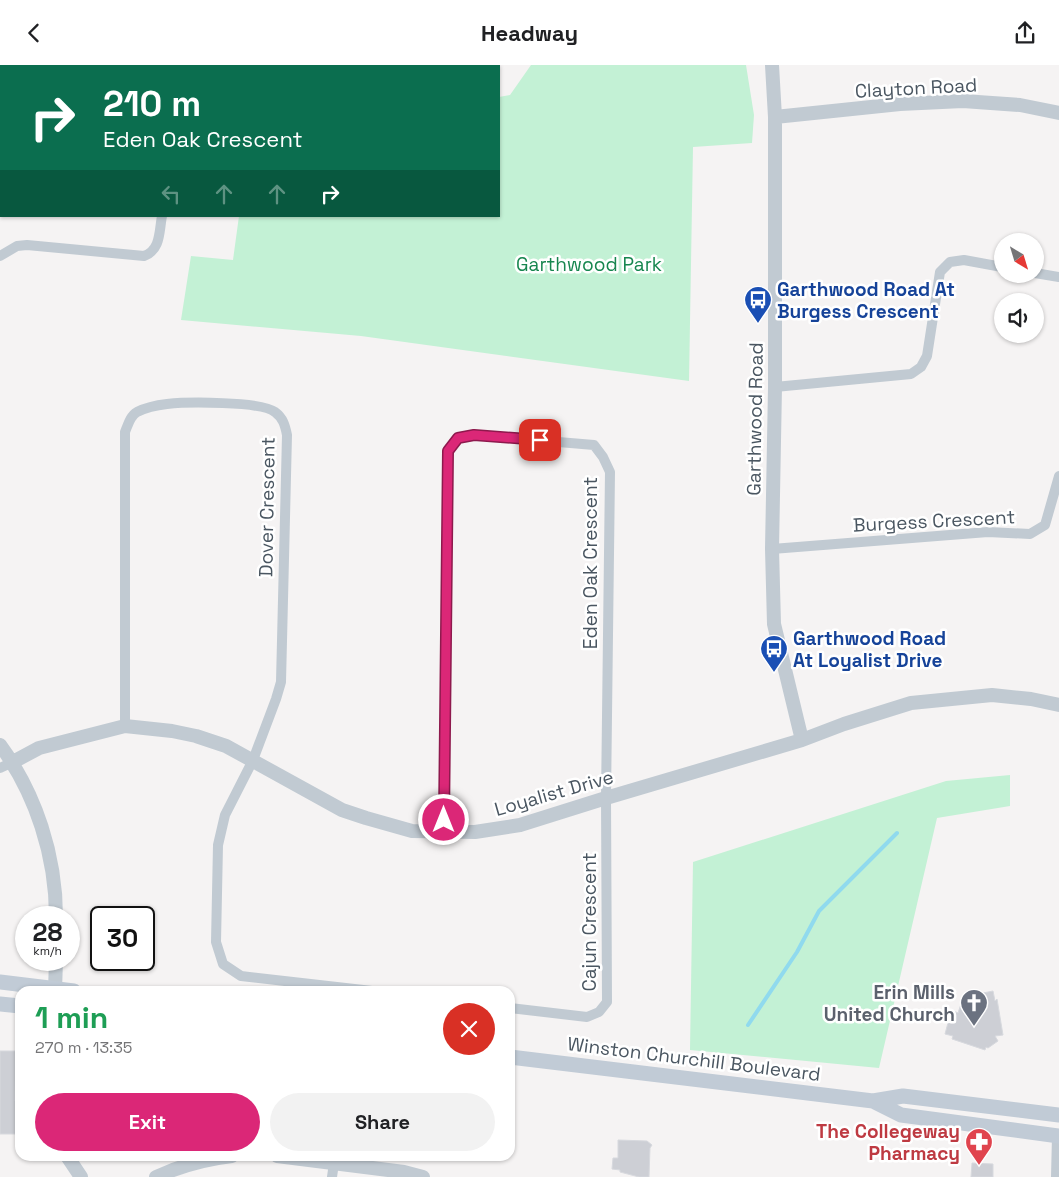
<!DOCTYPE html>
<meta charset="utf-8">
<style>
:root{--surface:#fff;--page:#f2f2f2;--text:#202124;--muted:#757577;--accent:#db2777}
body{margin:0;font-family:"Space Grotesk",sans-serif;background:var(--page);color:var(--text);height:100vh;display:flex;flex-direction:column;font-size:19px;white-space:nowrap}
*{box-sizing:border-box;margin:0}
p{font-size:16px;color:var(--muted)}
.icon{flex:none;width:28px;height:28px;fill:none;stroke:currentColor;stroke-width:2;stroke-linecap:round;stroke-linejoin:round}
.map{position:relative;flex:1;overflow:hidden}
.details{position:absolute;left:15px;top:921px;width:500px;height:175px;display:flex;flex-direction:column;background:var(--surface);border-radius:15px;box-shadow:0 1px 4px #0004}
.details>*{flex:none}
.banner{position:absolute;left:0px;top:0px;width:500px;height:152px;box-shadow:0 1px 4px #0004;background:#0b6e4f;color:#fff;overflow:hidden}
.needle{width:32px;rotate:142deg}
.buttons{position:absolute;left:994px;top:168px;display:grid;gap:10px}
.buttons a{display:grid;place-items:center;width:50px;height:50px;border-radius:50%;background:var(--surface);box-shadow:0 1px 4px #0004;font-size:25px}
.speed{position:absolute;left:15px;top:841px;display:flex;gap:10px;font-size:25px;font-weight:700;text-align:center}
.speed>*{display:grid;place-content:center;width:65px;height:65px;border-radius:50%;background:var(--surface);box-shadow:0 1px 4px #0004;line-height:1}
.speed small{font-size:12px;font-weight:400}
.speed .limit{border:2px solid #111;border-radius:8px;background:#fff;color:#111}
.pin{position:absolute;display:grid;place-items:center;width:42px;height:42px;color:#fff;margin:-21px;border-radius:10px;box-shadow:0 2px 8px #0006}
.me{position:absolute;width:55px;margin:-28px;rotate:0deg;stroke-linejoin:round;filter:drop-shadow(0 0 4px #0008)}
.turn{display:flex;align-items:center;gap:18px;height:105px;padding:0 20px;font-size:22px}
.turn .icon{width:65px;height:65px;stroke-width:2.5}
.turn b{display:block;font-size:35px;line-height:42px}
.lanes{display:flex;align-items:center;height:48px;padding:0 20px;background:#0003;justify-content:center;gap:25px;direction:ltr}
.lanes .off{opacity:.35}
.round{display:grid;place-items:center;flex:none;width:52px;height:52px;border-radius:26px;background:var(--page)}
.overview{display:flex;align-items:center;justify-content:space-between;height:85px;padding:0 20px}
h1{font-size:30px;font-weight:800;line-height:38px;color:#1e9e55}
.action{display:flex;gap:10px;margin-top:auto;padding:10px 20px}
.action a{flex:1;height:58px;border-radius:30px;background:var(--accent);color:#fff;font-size:20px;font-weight:800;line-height:58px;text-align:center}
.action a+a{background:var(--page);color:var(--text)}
header{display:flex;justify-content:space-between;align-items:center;height:65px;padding:0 20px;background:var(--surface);font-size:22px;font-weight:800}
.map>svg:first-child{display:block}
.green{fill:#c3f1d5}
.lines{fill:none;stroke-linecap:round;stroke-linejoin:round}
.stream{stroke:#90daee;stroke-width:4}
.building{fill:#cdcfd5;stroke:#d7d9de}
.minor{stroke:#c1cad2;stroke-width:10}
.tertiary{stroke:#c1cad2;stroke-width:14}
.secondary{stroke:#c1cbd6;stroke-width:15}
.route-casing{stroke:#8e194d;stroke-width:12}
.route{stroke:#db2777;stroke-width:9}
.labels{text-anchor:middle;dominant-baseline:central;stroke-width:5;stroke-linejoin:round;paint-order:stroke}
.street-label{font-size:19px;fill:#4a5661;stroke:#fff}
.park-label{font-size:19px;fill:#17864f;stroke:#fff}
.transit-label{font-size:19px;font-weight:bold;fill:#164399;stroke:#fff;text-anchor:start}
.worship-label{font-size:19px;font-weight:bold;fill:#5b616d;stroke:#fff;text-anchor:end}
.health-label{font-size:19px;font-weight:bold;fill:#be3a42;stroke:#fff;text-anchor:end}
</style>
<header><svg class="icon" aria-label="back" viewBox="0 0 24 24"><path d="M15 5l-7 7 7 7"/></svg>Headway<svg class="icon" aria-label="share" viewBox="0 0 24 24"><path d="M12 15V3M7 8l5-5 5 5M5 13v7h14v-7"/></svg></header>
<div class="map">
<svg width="1059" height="1112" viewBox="0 0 1059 1112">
<rect width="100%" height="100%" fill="#f5f3f3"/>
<path class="green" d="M360,0H458L361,1Z
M531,0H746L754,50L752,78L693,82L689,316L361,271L181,255L191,191L233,195L239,151H499V32L510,30Z
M1010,710V741L937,753L879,1003L690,985L693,797L946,716Z"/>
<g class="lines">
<path class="stream" d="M748,960L797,887L819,846L897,768"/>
</g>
<path class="building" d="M993,926L995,936L997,934L1003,970L995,971L998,976L988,983L986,982L985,985L952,974L953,971L945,969L949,954L952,955L954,946L958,948L961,939L972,937L971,933L979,931L978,929Z
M0,986H16L15,1036H20V1069H0Z
M618,1075L647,1076L652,1080L650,1083L649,1112H639L620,1107V1105L612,1104L613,1093H618Z
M972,1098L993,1099V1112H971Z"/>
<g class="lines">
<path class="minor" d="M59,0L60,1
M0,191L17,181L27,180L144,191C161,185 159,166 162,151
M1035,208L1059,212
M775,322L911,309L921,302L927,291L940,207L950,197L964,195L1002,202
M772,484L988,467L1030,469L1045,460L1059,411
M125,661V367C128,360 130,351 137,347C145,343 158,340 167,339C186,337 261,336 275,347C283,353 285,360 287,370L281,617L276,634L253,695L225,750L218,780L216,877L223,899L241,911L372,926
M0,703L13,697
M444,766L448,386L458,373L474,370L594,380L603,392L610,407L606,733L607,937L599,947L587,952L510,943
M332,1112L334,1098"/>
<path class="tertiary" d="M772,0L775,52V322L772,484L774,559L802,675
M775,52L900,39L963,36L1020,40L1059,48
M0,680C36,729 56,791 56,852
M13,697L39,683L125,661L172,666L196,671L226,681L342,745L366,753L412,766L475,767L520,760L606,733L802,675L844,659L911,638L992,630L1031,634L1059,640
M55,926L56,895
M67,1091L81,1112
M277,1091L404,1107L423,1112
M156,1112C180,1101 206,1094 232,1091
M1058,1112L1059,1071"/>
<path class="secondary" d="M0,917L74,926
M0,939L20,941
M510,992L873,1036L903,1031L1059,1050
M873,1036L901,1050L1059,1071"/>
</g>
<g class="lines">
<defs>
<path id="route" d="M444,755L448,386L458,373L474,370L540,375"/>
</defs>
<use href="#route" class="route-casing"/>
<use href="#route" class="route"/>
</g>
<defs>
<symbol id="bus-pin" viewBox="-11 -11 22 30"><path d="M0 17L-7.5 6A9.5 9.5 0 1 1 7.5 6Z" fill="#1a4fb4" stroke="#fff"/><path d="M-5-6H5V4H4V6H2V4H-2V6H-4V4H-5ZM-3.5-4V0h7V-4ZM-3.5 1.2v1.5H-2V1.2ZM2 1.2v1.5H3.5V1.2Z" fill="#fff"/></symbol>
<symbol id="church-pin" viewBox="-11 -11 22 30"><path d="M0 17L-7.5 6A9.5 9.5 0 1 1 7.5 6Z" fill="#6b7280" stroke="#fff"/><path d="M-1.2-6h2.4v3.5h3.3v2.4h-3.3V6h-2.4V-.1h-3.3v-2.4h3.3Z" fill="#fff"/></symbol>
<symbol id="pharmacy-pin" viewBox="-11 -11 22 30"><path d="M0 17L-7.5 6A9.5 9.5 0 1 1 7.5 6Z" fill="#e0444e" stroke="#fff"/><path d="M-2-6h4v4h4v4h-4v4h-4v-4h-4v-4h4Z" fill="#fff"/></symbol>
</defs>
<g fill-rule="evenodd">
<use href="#bus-pin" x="742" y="219" width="32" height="43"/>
<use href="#bus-pin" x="758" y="568" width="32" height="43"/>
<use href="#church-pin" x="958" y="922" width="32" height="43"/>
<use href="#pharmacy-pin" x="963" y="1061" width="32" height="43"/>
</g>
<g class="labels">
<g class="street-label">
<text transform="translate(916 23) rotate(-3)">Clayton Road</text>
<text transform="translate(755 354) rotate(-89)">Garthwood Road</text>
<text transform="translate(267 442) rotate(-89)">Dover Crescent</text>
<text transform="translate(934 456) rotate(-3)">Burgess Crescent</text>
<text transform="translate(590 498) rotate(-90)">Eden Oak Crescent</text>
<text transform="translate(554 728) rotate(-16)">Loyalist Drive</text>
<text transform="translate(589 857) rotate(-90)">Cajun Crescent</text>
<text transform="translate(694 994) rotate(7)">Winston Churchill Boulevard</text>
</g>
<g class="park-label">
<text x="589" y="199">Garthwood Park</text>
</g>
<g class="transit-label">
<text x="777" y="224">Garthwood Road At<tspan x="777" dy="22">Burgess Crescent</tspan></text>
<text x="793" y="573">Garthwood Road<tspan x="793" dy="22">At Loyalist Drive</tspan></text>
</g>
<g class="worship-label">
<text x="955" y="927">Erin Mills<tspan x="955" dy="22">United Church</tspan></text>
</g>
<g class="health-label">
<text x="960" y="1066">The Collegeway<tspan x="960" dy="22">Pharmacy</tspan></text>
</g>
</g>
</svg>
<div class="buttons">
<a><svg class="needle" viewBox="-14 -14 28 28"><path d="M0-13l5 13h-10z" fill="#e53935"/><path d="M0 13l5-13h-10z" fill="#757577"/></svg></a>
<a><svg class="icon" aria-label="sound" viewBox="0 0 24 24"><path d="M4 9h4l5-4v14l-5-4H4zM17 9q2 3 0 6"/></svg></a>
</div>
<div class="speed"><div>28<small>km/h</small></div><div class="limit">30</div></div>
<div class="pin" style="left:540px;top:375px;background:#d93025"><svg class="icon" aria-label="arrive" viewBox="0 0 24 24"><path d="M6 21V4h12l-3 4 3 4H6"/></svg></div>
<svg class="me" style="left:444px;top:755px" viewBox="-20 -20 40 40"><circle r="17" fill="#db2777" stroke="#fff" stroke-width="3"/><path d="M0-11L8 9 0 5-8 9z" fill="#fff"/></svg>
<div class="banner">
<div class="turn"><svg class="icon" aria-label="right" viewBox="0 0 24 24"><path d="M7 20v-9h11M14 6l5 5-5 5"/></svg><div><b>210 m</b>Eden Oak Crescent</div></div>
<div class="lanes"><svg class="icon off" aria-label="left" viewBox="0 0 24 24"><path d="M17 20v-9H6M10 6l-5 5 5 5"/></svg><svg class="icon off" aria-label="ahead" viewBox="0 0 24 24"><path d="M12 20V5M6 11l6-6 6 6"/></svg><svg class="icon off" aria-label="ahead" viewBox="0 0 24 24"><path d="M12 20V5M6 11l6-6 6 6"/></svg><svg class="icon" aria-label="right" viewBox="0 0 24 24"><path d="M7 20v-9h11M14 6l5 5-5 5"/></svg></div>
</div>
<section class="details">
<div class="overview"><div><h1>1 min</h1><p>270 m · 13:35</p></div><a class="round" style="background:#d93025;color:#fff"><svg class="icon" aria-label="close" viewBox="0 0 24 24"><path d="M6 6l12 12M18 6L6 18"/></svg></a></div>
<div class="action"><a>Exit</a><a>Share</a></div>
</section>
</div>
